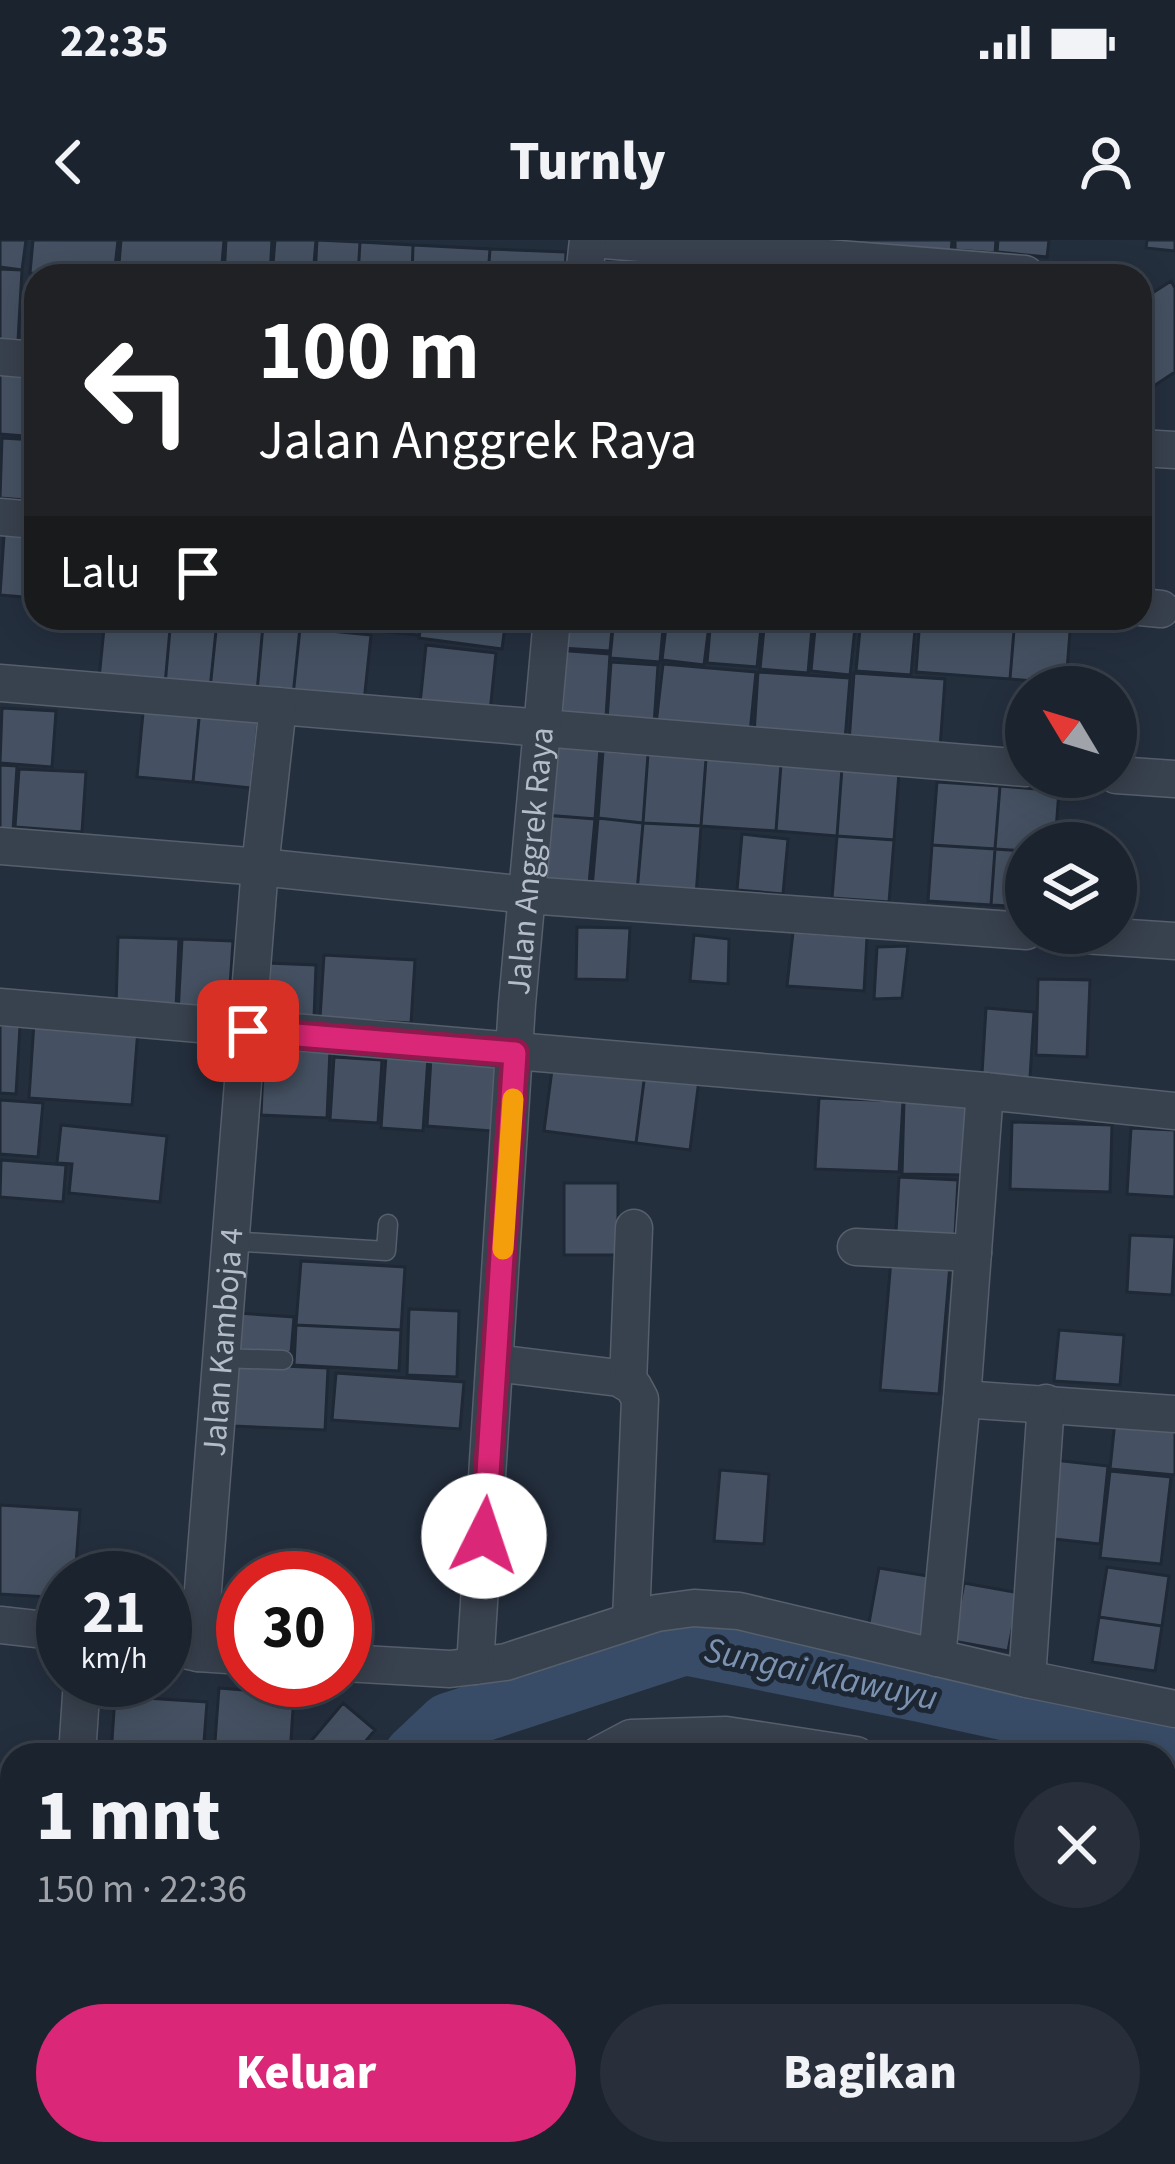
<!DOCTYPE html>
<html lang="id">
<meta charset="utf-8">
<style>
:root{--surface:#1b232e;--page:#282f3a;--text:#f1f3f6;--muted:#a0a4aa;--line:#39404a;--accent:#db2777}
body{margin:0;font-family:"Source Sans 3",sans-serif;background:var(--page);color:var(--text);height:100vh;display:flex;flex-direction:column;font-size:45px;white-space:nowrap}
*{box-sizing:border-box;margin:0}
p{font-size:39px;color:var(--muted)}
.icon{flex:none;width:66px;height:66px;fill:none;stroke:currentColor;stroke-width:2;stroke-linecap:round;stroke-linejoin:round}
.map{position:relative;flex:1;overflow:hidden}
.details{position:absolute;left:0px;top:1503px;width:1176px;height:423px;display:flex;flex-direction:column;background:var(--surface);border-radius:36px 36px 0 0;box-shadow:0 6px 30px #0003,0 0 0 3px var(--line)}
.details>*{flex:none}
.banner{position:absolute;left:24px;top:24px;width:1128px;height:366px;border-radius:36px;box-shadow:0 6px 30px #0003,0 0 0 3px var(--line);background:#202124;color:#fff;overflow:hidden}
.needle{width:78px;rotate:308deg}
.fabs{position:absolute;left:1005px;top:426px;display:grid;gap:24px}
.fabs a{display:grid;place-items:center;width:132px;height:132px;border-radius:50%;background:var(--surface);box-shadow:0 6px 30px #0003,0 0 0 3px var(--line);font-size:60px}
.speed{position:absolute;left:36px;top:1311px;display:flex;gap:24px;font-size:60px;font-weight:700;text-align:center}
.speed>*{display:grid;place-content:center;width:156px;height:156px;border-radius:50%;background:var(--surface);box-shadow:0 6px 30px #0003,0 0 0 3px var(--line);line-height:1}
.speed small{font-size:30px;font-weight:400}
.speed .limit{border:18px solid #d22;background:#fff;color:#111}
.pin{position:absolute;display:grid;place-items:center;width:102px;height:102px;color:#fff;margin:-51px;border-radius:24px;box-shadow:0 6px 18px #0006}
.me{position:absolute;width:132px;margin:-66px;rotate:4deg;stroke-linejoin:round;filter:drop-shadow(0 0 9px #0008)}
.turn{display:flex;align-items:center;gap:42px;height:252px;padding:0 36px;font-size:54px}
.turn .icon{width:156px;height:156px;stroke-width:2.5}
.turn b{display:block;font-size:84px;line-height:102px}
.then{display:flex;align-items:center;height:114px;padding:0 36px;background:#0003;gap:24px;font-size:45px}
.round{display:grid;place-items:center;flex:none;width:126px;height:126px;border-radius:63px;background:var(--page)}
.head{display:flex;align-items:center;justify-content:space-between;height:204px;padding:0 36px}
h1{font-size:72px;font-weight:800;line-height:90px}
.cta{display:flex;gap:24px;margin-top:auto;padding:24px 36px}
.cta a{flex:1;height:138px;border-radius:72px;background:var(--accent);color:#fff;font-size:48px;font-weight:800;line-height:138px;text-align:center}
.cta a+a{background:var(--page);color:var(--text)}
.status{display:flex;justify-content:space-between;align-items:center;height:84px;padding:0 60px;background:var(--surface);direction:ltr}
.status svg{height:33px;fill:currentColor}
header{display:flex;justify-content:space-between;align-items:center;height:156px;padding:0 36px;background:var(--surface);font-size:54px;font-weight:800}
.map>svg:first-child{display:block}
.lines{fill:none;stroke-linecap:round;stroke-linejoin:round}
.river{stroke:#394c67;stroke-width:60}
.building{fill:#455162;stroke:#1f2835;stroke-width:3}
.service-casing{stroke:#565f6c;stroke-width:21}
.minor-casing{stroke:#565f6c;stroke-width:39}
.service{stroke:#38414e;stroke-width:18}
.minor{stroke:#38414e;stroke-width:36}
.route-casing{stroke:#8e194d;stroke-width:30}
.route{stroke:#db2777;stroke-width:21}
.slow{stroke:#f59e0b;stroke-width:21}
.labels{text-anchor:middle;dominant-baseline:central;stroke-width:10;stroke-linejoin:round;paint-order:stroke}
.street-label{font-size:33px;fill:#b4bcc9;stroke:#1d2633}
.water-label{font-size:36px;font-style:italic;fill:#7c92b1;stroke:#1d2633}
</style>
<div class="status"><b>22:35</b><svg viewBox="0 0 49 12"><path d="M0 12V9h3v3zM5 12V6h3v6zM10 12V3h3v9zM15 12V0h3v12zM26 1h20v11H26zM47 4h2v5h-2z"/></svg></div>
<header><svg class="icon" aria-label="back" viewBox="0 0 24 24"><path d="M15 5l-7 7 7 7"/></svg>Turnly<svg class="icon" aria-label="person" viewBox="0 0 24 24"><circle cx="12" cy="8" r="4"/><path d="M4 21q1-7 8-7t8 7"/></svg></header>
<div class="map">
<svg width="1175" height="1924" viewBox="0 0 1175 1924">
<rect width="100%" height="100%" fill="#242f3e"/>
<g class="lines">
<path class="river" d="M414,1515L448,1483L685,1405L921,1452L1175,1508
M320,1914L321,1924"/>
</g>
<path class="building" d="M0,0H26L22,30L0,27Z
M33,0H118L114,36L30,33Z
M121,0H224L221,36H118Z
M226,0H272L270,36H224Z
M275,0H316L313,36H272Z
M317,0L360,2L358,36H315Z
M852,0H952L951,14L851,8Z
M955,0H996L995,13L955,10Z
M998,0H1049L1047,17L997,12Z
M1147,0H1175V11L1146,8Z
M360,2L413,5L412,36H358Z
M413,5L490,9L488,36H412Z
M490,9L566,12L565,36H488Z
M598,23L695,35V36H596Z
M0,29L22,30L18,101L0,100Z
M1171,41L1175,48V132L1140,155V61Z
M0,132L36,135V197L0,194Z
M2,198L36,200V261L0,258Z
M5,281L36,284V358L0,355Z
M105,378H171L165,445L99,439Z
M171,378L217,381L210,449L165,445Z
M337,378H420L419,395L336,387Z
M422,378H506L502,409L419,398Z
M563,378H613L610,411L560,408Z
M614,378H664L660,422L610,418Z
M667,378H710L704,425L662,420Z
M711,378H762L757,427L707,423Z
M765,378H813L808,433L760,429Z
M816,378H856L850,435L811,431Z
M861,378H916L911,435L856,431Z
M920,378H1015L1010,439L916,432Z
M1015,378H1071L1066,444L1010,439Z
M217,381L263,385L257,452L210,449Z
M263,385L300,388L293,456L257,452Z
M300,388L371,395L364,462L293,456Z
M426,405L496,413L490,472L420,464Z
M556,410L610,414L606,477L552,473Z
M611,422L658,425L654,485L607,481Z
M663,424L756,432L750,493L656,484Z
M758,432L850,438L845,500L754,494Z
M854,433L945,439L940,508L849,502Z
M144,462L200,468L193,542L137,537Z
M2,468L56,471L52,527L0,523Z
M200,468L259,473L251,548L193,542Z
M550,503L600,507L595,579L544,575Z
M603,511L648,514L643,583L598,578Z
M648,514L706,519L701,586L643,583Z
M706,519L781,524L776,591L701,586Z
M781,524L842,528L837,596L776,591Z
M0,525L17,526L13,591L0,590Z
M842,528L899,532L894,600L837,596Z
M19,529L86,532L82,592L15,587Z
M937,542L1000,546L995,609L932,605Z
M1000,546L1059,551L1055,603H1026V611L995,609Z
M544,575L595,579L589,644L538,640Z
M598,578L643,583L637,652L592,648Z
M643,583L701,586L696,656L637,652Z
M742,594L788,599L783,654L737,650Z
M837,596L894,600L889,662L832,658Z
M932,605L995,609L991,665L928,661Z
M995,609L1026,611V667L991,665Z
M577,687L630,688L627,740L576,739Z
M793,692L867,697L864,751L787,746Z
M694,695L729,699L728,744L690,741Z
M118,697L179,699L176,769L116,767Z
M182,699L233,701L228,777L178,774Z
M908,706L902,758L874,759L877,707Z
M324,715L415,720L411,783L320,778Z
M266,723L316,725L314,778L264,776Z
M1038,739L1090,740L1087,817L1036,815Z
M986,768L1034,772L1030,838L982,834Z
M34,782L138,789L132,865L29,858Z
M0,785L20,786L16,854L0,853Z
M264,806L330,809L327,878L261,875Z
M386,815L428,817L423,891L381,888Z
M334,817L382,820L378,883L330,880Z
M431,817L497,821L492,891L427,886Z
M553,822L645,833L636,903L544,891Z
M645,833L699,840L690,910L636,903Z
M819,858L903,861L899,932L815,929Z
M0,860L43,863L38,917L0,914Z
M904,861L967,863L965,935L902,934Z
M1012,882L1112,885L1110,952L1010,949Z
M61,885L167,896L160,962L69,953L72,924L57,923Z
M1131,888L1175,890V957L1127,954Z
M1,920L66,925L63,962L0,957Z
M899,937L958,940L955,995L896,992Z
M564,943H618V1015H564Z
M1130,995L1175,997L1172,1055L1127,1052Z
M891,1020L950,1025L939,1154L880,1150Z
M301,1021L405,1027L401,1090L296,1085Z
M409,1069L459,1071L457,1137L407,1135Z
M237,1073L294,1077L291,1113L235,1110Z
M296,1085L401,1090L399,1131L294,1125Z
M1059,1090L1124,1095L1120,1145L1054,1141Z
M237,1124L328,1128L325,1190L233,1186Z
M336,1133L464,1142L460,1189L332,1180Z
M1115,1181L1175,1187V1235L1110,1229Z
M1054,1220L1108,1226L1100,1304L1045,1298Z
M720,1230L769,1234L764,1304L714,1301Z
M1110,1231L1171,1237L1161,1324L1100,1318Z
M0,1265L80,1270L75,1338H63V1358L0,1354Z
M1107,1327L1169,1336L1162,1386L1099,1377Z
M879,1328L940,1338L928,1404L867,1394Z
M964,1343L1019,1353L1008,1411L953,1401Z
M1099,1377L1162,1386L1155,1431L1092,1422Z
M219,1448L294,1454L290,1515H214Z
M115,1456L207,1462L203,1515H111Z
M343,1463L375,1490L354,1515H316L306,1507Z
M0,1763L12,1764V1825H0Z
M0,1838L12,1839V1914H17H0Z
M92,1914H182V1922L91,1918Z
M188,1914H236V1924L188,1922Z"/>
<g class="lines">
<defs>
<path id="service" d="M230,1001L386,1011L388,984
M220,1118L283,1120"/>
<g id="minor">
<path d="M604,0L1025,34"/>
<path d="M584,36L588,0"/>
<path d="M0,117L36,120"/>
<path d="M1140,208L1175,210"/>
<path d="M0,277L36,280"/>
<path d="M1140,367L1161,369"/>
<path d="M0,443L1026,528"/>
<path d="M1116,535L1175,539"/>
<path d="M0,606L260,627L527,655L1026,691"/>
<path d="M1053,693L1175,701"/>
<path d="M0,767L985,851L1175,871"/>
<path d="M856,1007L973,1013"/>
<path d="M495,1123L619,1138L633,1146L640,1159L631,1380"/>
<path d="M628,1143L634,988"/>
<path d="M962,1159L1175,1174"/>
<path d="M0,1385L63,1392"/>
<path d="M165,1406L198,1413L243,1416"/>
<path id="s1" d="M198,1413L260,627L278,466"/>
<path d="M937,1418L962,1159L985,851"/>
<path d="M345,1423L450,1429L475,1426L506,1422L657,1373L694,1368L739,1371L1027,1439L1175,1469"/>
<path id="s2" d="M475,1426L517,764L552,378"/>
<path d="M1027,1439L1046,1163"/>
<path d="M77,1515L82,1440"/>
<path d="M599,1515L631,1498L726,1495L856,1515"/>
<path d="M392,1914V1924"/>
<path d="M48,1924V1914"/>
</g>
</defs>
<use href="#service" class="service-casing"/>
<use href="#minor" class="minor-casing"/>
<use href="#service" class="service"/>
<use href="#minor" class="minor"/>
</g>
<g class="lines">
<defs>
<path id="route" d="M248,791L515,813L484,1296"/>
</defs>
<use href="#route" class="route-casing"/>
<use href="#route" class="route"/>
<path class="slow" d="M503,1009L513,859"/>
</g>
<g class="labels">
<g class="street-label">
<text stroke="none"><textPath href="#s2" startOffset="807">Jalan Anggrek Raya</textPath></text>
<text stroke="none"><textPath href="#s1" startOffset="312">Jalan Kamboja 4</textPath></text>
</g>
<g class="water-label">
<text transform="translate(821 1434) rotate(12)">Sungai Klawuyu</text>
</g>
</g>
</svg>
<div class="fabs">
<a><svg class="needle" viewBox="-14 -14 28 28"><path d="M0-13l5 13h-10z" fill="#e53935"/><path d="M0 13l5-13h-10z" fill="#a0a4aa"/></svg></a>
<a><svg class="icon" aria-label="layers" viewBox="0 0 24 24"><path d="M12 4l9 5-9 5-9-5zM3 14l9 5 9-5"/></svg></a>
</div>
<div class="speed"><div>21<small>km/h</small></div><div class="limit">30</div></div>
<div class="pin" style="left:248px;top:791px;background:#d93025"><svg class="icon" aria-label="arrive" viewBox="0 0 24 24"><path d="M6 21V4h12l-3 4 3 4H6"/></svg></div>
<svg class="me" style="left:484px;top:1296px" viewBox="-20 -20 40 40"><circle r="19" fill="#fff"/><path d="M0-13L10 11 0 6-10 11z" fill="#db2777"/></svg>
<div class="banner">
<div class="turn"><svg class="icon" aria-label="left" viewBox="0 0 24 24"><path d="M17 20v-9H6M10 6l-5 5 5 5"/></svg><div><b>100 m</b>Jalan Anggrek Raya</div></div>
<div class="then">Lalu<svg class="icon" aria-label="arrive" viewBox="0 0 24 24"><path d="M6 21V4h12l-3 4 3 4H6"/></svg></div>
</div>
<section class="details">
<div class="head"><div><h1>1 mnt</h1><p>150 m · 22:36</p></div><a class="round"><svg class="icon" aria-label="close" viewBox="0 0 24 24"><path d="M6 6l12 12M18 6L6 18"/></svg></a></div>
<div class="cta"><a>Keluar</a><a>Bagikan</a></div>
</section>
</div>
